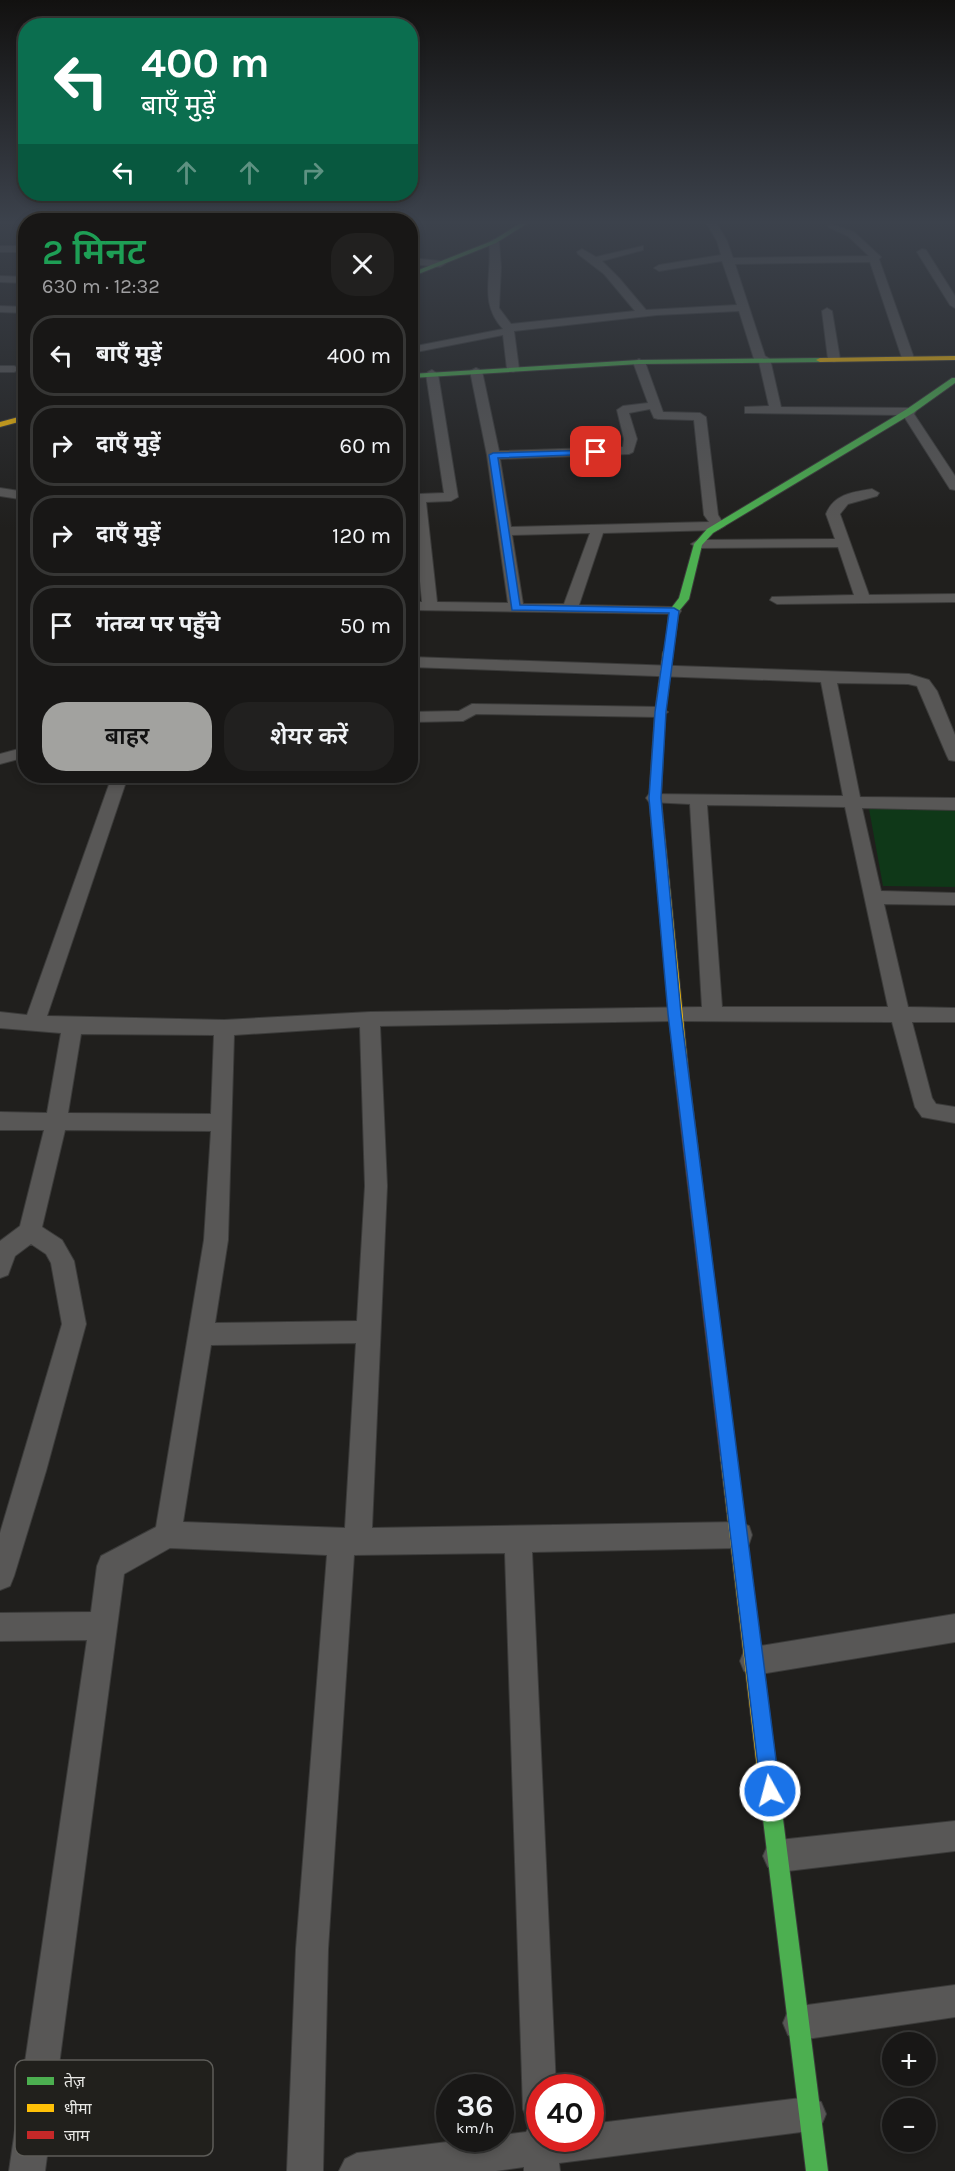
<!DOCTYPE html>
<html lang="hi">
<meta charset="utf-8">
<style>
:root{--surface:#181716;--page:#21201f;--text:#f1f3f6;--muted:#9f9fa1;--line:#363635;--accent:#a2a29f}
body{margin:0;font-family:Karla,"Noto Sans Devanagari",sans-serif;background:var(--page);color:var(--text);height:100vh;display:flex;flex-direction:column;font-size:22px;white-space:nowrap}
*{box-sizing:border-box;margin:0}
p{font-size:20px;color:var(--muted)}
.icon{flex:none;width:33px;height:33px;fill:none;stroke:currentColor;stroke-width:2;stroke-linecap:round;stroke-linejoin:round}
.map{position:relative;flex:1;overflow:hidden}
.drawer{position:absolute;left:18px;top:213px;width:400px;height:570px;display:flex;flex-direction:column;background:var(--surface);border-radius:24px;box-shadow:0 3px 9px #0003,0 0 0 2px var(--line)}
.drawer>*{flex:none}
.banner{position:absolute;left:18px;top:18px;width:400px;height:183px;border-radius:24px;box-shadow:0 3px 9px #0003,0 0 0 2px var(--line);background:#0b6e4f;color:#fff;overflow:hidden}
.fabs{position:absolute;left:882px;top:2032px;display:grid;gap:12px}
.fabs a{display:grid;place-items:center;width:54px;height:54px;border-radius:50%;background:var(--surface);box-shadow:0 3px 9px #0003,0 0 0 2px var(--line);font-size:30px}
.speed{position:absolute;left:436px;top:2074px;display:flex;gap:12px;font-size:30px;font-weight:700;text-align:center}
.speed>*{display:grid;place-content:center;width:78px;height:78px;border-radius:50%;background:var(--surface);box-shadow:0 3px 9px #0003,0 0 0 2px var(--line);line-height:1}
.speed small{font-size:15px;font-weight:400}
.speed .limit{border:9px solid #d22;background:#fff;color:#111}
.pin{position:absolute;display:grid;place-items:center;width:51px;height:51px;color:#fff;margin:-26px;border-radius:12px;box-shadow:0 3px 9px #0006}
.me{position:absolute;width:66px;margin:-33px;rotate:353deg;stroke-linejoin:round;filter:drop-shadow(0 0 4px #0008)}
.turn{display:flex;align-items:center;gap:21px;height:126px;padding:0 24px;font-size:27px}
.turn .icon{width:78px;height:78px;stroke-width:2.5}
.turn b{display:block;font-size:42px;line-height:51px}
.lanes{display:flex;align-items:center;height:57px;padding:0 24px;background:#0003;justify-content:center;gap:30px;direction:ltr}
.lanes .off{opacity:.35}
.round{display:grid;place-items:center;flex:none;width:63px;height:63px;border-radius:24px;background:var(--page)}
.headline{display:flex;align-items:center;justify-content:space-between;height:102px;padding:0 24px}
h1{font-size:36px;font-weight:600;line-height:45px;color:#1e9e55}
.button{display:flex;gap:12px;margin-top:auto;padding:12px 24px}
.button a{flex:1;height:69px;border-radius:24px;background:var(--accent);color:#111;font-size:24px;font-weight:600;line-height:69px;text-align:center}
.button a+a{background:var(--page);color:var(--text)}
ul{padding:0;list-style:none}
li{display:flex;align-items:center;gap:18px;height:81px;margin:0 12px 9px;padding:0 12px;border:3px solid var(--line);border-radius:24px}
li div{flex:1}
li b{display:block;font-size:22px}
li em{font-style:normal}
.map>svg:first-child{display:block}
.green{fill:#0f3818}
.lines{fill:none;stroke-linecap:round;stroke-linejoin:round}
.street-casing{stroke:#3b3b3a;stroke-width:2}
.fast-casing{stroke:#3b3b3a;stroke-width:2}
.slow-casing{stroke:#3b3b3a;stroke-width:2}
.jam-casing{stroke:#3b3b3a;stroke-width:2}
.street{fill:#585756;fill-rule:evenodd}
.fast{fill:#4caf50;fill-rule:evenodd}
.slow{fill:#ffc107;fill-rule:evenodd}
.jam{fill:#c62828;fill-rule:evenodd}
.route{fill:#1a73e8;stroke:#114b97;stroke-width:1.5}
.key{fill:#21201c;stroke:#5d5c58;stroke-width:1.5}
.key-label{font-size:16px;fill:#e8e8e5}
</style>
<div class="map">
<svg width="955" height="2171" viewBox="0 0 955 2171">
<rect width="100%" height="100%" fill="#201f1d"/>
<path class="green" d="M869,809H955V887L883,886Z"/>
<g class="lines">
<defs>
<path id="street" d="M707,224H717L727,241L733,258L869,256L848,236L830,228L828,226L831,224L854,232L881,257L879,259L914,358L912,360H904L902,358L870,262L735,264L765,356L770,359L781,407L914,408L916,411L914,414L955,476V490L950,489L903,415L745,413V407L769,406L759,362L754,359L739,311L657,315L514,331L519,369L513,372L507,369L503,335L411,353V347L503,329C478,302 493,276 489,242L494,239L499,242L501,267L499,308L511,324L635,311L604,274L578,254L577,252L582,249L596,257L643,246V250L602,261L619,278L646,310L737,305L722,261L659,271L654,268L659,265L721,255L717,241Z
M0,246H26V252H0Z
M922,249L926,250L955,296V308L950,305L917,252Z
M411,258L440,261L445,264L440,267L411,264Z
M0,276L26,277V283L0,282Z
M0,306L26,307V313L0,312Z
M827,308L832,311L840,359L834,362L828,359L822,311Z
M639,359L645,362L663,412L700,413L706,417L718,515L725,526L718,530L603,533L579,605L674,607L679,608L681,611L679,614L411,610V602H422L412,498L419,494L444,493L426,374L428,372L432,370L438,374L458,497L451,501L426,502L437,602L508,603L487,455L470,371L476,368L482,371L499,451L623,447L624,439L617,410L623,406L648,403L633,362ZM650,409L654,418L658,419L694,420L704,515L709,522L511,527L500,459L629,454L633,452L637,439L629,413ZM590,533L564,604H523L512,535Z
M0,366H14L20,369L14,372H0Z
M0,488L26,492V500L0,496Z
M872,489L879,493L877,496L848,504L840,514L869,595L955,594V602L777,604L770,600L772,597L854,595L838,547L698,548L691,544L698,540L835,539L826,514C834,494 853,492 872,489Z
M411,657L909,674L929,680L937,691L955,735V761L949,760L947,756L917,686L908,684L837,683L860,797L955,798V810L862,808L881,891L955,893V905L884,904L908,1007L955,1008V1022H912L932,1098L936,1104L955,1107V1123L922,1117L915,1107L892,1022L674,1021L380,1026L387,1186L372,1528L739,1522L749,1526L752,1535L749,1544L739,1548L532,1552L556,2088H540V2139H591V2124L809,2097L821,2102L826,2114L821,2126L809,2131L559,2163L560,2171H524V2167L496,2171H339L345,2159L357,2153L472,2139H501V2135L526,2132L529,2127L535,2124L528,2121L523,2109L505,1553L354,1555L328,1949L323,2171H287L296,1949L327,1555L170,1548L124,1574L45,2171H9L87,1640L0,1641V1613L91,1612L97,1566L101,1556L156,1527L204,1240L211,1131L65,1130L42,1227L62,1240L74,1261L86,1324L46,1471L14,1576L10,1586L0,1590V1533L62,1324L51,1263L46,1254L31,1244L15,1256L8,1275L0,1278V1241L20,1226L44,1130H0V1112L47,1113L61,1033L0,1028V1012L27,1015L112,776H128L47,1016L224,1020L370,1012L702,1007L690,804L649,802L646,798L649,794L843,796L821,682L411,667ZM707,805L845,807L888,1007H722ZM360,1027L365,1186L357,1321L215,1323L228,1240L234,1035ZM81,1034L214,1035L211,1114L68,1113ZM356,1343L345,1528L183,1522L211,1345Z
M472,704L660,707L668,712L660,717L476,714L463,721L411,722V712L459,711Z
M26,747V757L0,764V754Z
M955,1614V1642L754,1675L744,1671L740,1661L744,1651L754,1647Z
M955,1821V1851L779,1872L768,1867L763,1856L768,1845L779,1840Z
M955,1985V2017L800,2040L788,2035L783,2023L788,2011L800,2006Z"/>
<path id="fast" d="M519,224H526L496,243L411,277V273L492,241Z
M820,358L824,360L823,362L639,364L411,378V374L639,360Z
M952,378H955V383L913,413L713,533L702,545L689,599L679,611L673,652L665,654L669,611L679,598L694,544L707,529L907,409Z
M772,1801L779,1804L782,1811L828,2171H806L762,1811L765,1804Z"/>
<path id="slow" d="M955,356V360L820,362L816,360L820,358Z
M26,415V420L0,427V422Z
M668,649L673,652L665,712L661,798L689,1077L687,1081H677L675,1077L649,798L655,712L663,652Z
M728,1446L734,1448L736,1454L782,1811L779,1818L772,1821L765,1818L762,1811L720,1454L722,1448Z"/>
<path id="jam" d="M682,1072L687,1073L689,1077L736,1454L734,1460L728,1462L722,1460L720,1454L675,1077L677,1073Z"/>
</defs>
<use href="#street" class="street-casing"/>
<use href="#fast" class="fast-casing"/>
<use href="#slow" class="slow-casing"/>
<use href="#jam" class="jam-casing"/>
<use href="#street" class="street"/>
<use href="#fast" class="fast"/>
<use href="#slow" class="slow"/>
<use href="#jam" class="jam"/>
</g>
<linearGradient id="sky" x2="0" y2="1"><stop stop-color="#121110"/><stop offset="0.42" stop-color="#3c424c"/><stop offset="1" stop-color="#3c424c" stop-opacity="0"/></linearGradient>
<rect width="955" height="528" fill="url(#sky)"/>
<path class="route" d="M596,450L600,452L598,454L498,458L520,605L674,608L679,611L666,712L661,798L681,1014L780,1791L777,1798L770,1801L763,1798L761,1791L668,1014L649,798L655,712L669,613L512,610L489,455L493,453Z"/>
<rect x="15" y="2060" width="198" height="96" rx="9" class="key"/>
<rect x="27" y="2077" width="27" height="8" fill="#4caf50"/>
<rect x="27" y="2104" width="27" height="8" fill="#ffc107"/>
<rect x="27" y="2131" width="27" height="8" fill="#c62828"/>
<g class="key-label">
<text x="64" y="2087">तेज़</text>
<text x="64" y="2114">धीमा</text>
<text x="64" y="2141">जाम</text>
</g>
</svg>
<div class="fabs">
<a>+</a>
<a>−</a>
</div>
<div class="speed"><div>36<small>km/h</small></div><div class="limit">40</div></div>
<div class="pin" style="left:596px;top:452px;background:#d93025"><svg class="icon" aria-label="arrive" viewBox="0 0 24 24"><path d="M6 21V4h12l-3 4 3 4H6"/></svg></div>
<svg class="me" style="left:770px;top:1791px" viewBox="-20 -20 40 40"><circle r="17" fill="#1a73e8" stroke="#fff" stroke-width="3"/><path d="M0-11L8 9 0 5-8 9z" fill="#fff"/></svg>
<div class="banner">
<div class="turn"><svg class="icon" aria-label="left" viewBox="0 0 24 24"><path d="M17 20v-9H6M10 6l-5 5 5 5"/></svg><div><b>400 m</b>बाएँ मुड़ें</div></div>
<div class="lanes"><svg class="icon" aria-label="left" viewBox="0 0 24 24"><path d="M17 20v-9H6M10 6l-5 5 5 5"/></svg><svg class="icon off" aria-label="ahead" viewBox="0 0 24 24"><path d="M12 20V5M6 11l6-6 6 6"/></svg><svg class="icon off" aria-label="ahead" viewBox="0 0 24 24"><path d="M12 20V5M6 11l6-6 6 6"/></svg><svg class="icon off" aria-label="right" viewBox="0 0 24 24"><path d="M7 20v-9h11M14 6l5 5-5 5"/></svg></div>
</div>
<section class="drawer">
<div class="headline"><div><h1>2 मिनट</h1><p>630 m · 12:32</p></div><a class="round"><svg class="icon" aria-label="close" viewBox="0 0 24 24"><path d="M6 6l12 12M18 6L6 18"/></svg></a></div>
<ul>
<li><svg class="icon" aria-label="left" viewBox="0 0 24 24"><path d="M17 20v-9H6M10 6l-5 5 5 5"/></svg><div><b>बाएँ मुड़ें</b></div><em>400 m</em></li>
<li><svg class="icon" aria-label="right" viewBox="0 0 24 24"><path d="M7 20v-9h11M14 6l5 5-5 5"/></svg><div><b>दाएँ मुड़ें</b></div><em>60 m</em></li>
<li><svg class="icon" aria-label="right" viewBox="0 0 24 24"><path d="M7 20v-9h11M14 6l5 5-5 5"/></svg><div><b>दाएँ मुड़ें</b></div><em>120 m</em></li>
<li><svg class="icon" aria-label="arrive" viewBox="0 0 24 24"><path d="M6 21V4h12l-3 4 3 4H6"/></svg><div><b>गंतव्य पर पहुँचे</b></div><em>50 m</em></li>
</ul>
<div class="button"><a>बाहर</a><a>शेयर करें</a></div>
</section>
</div>
